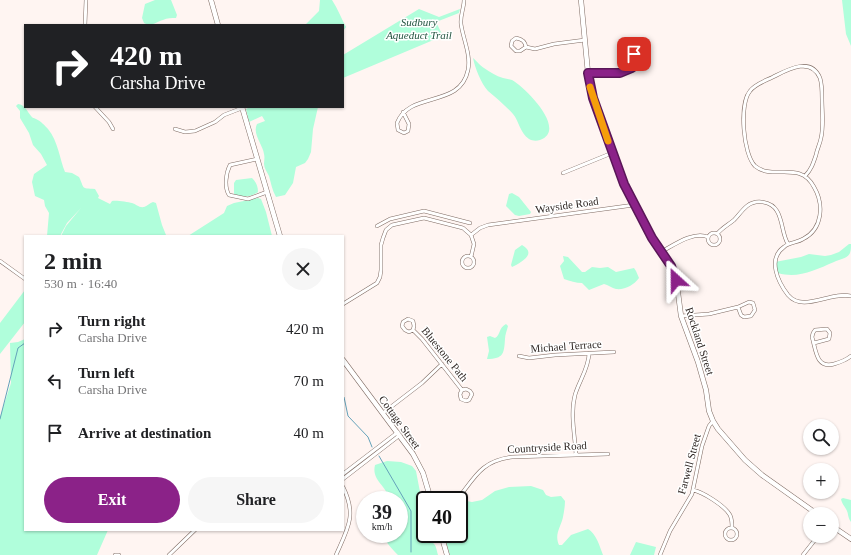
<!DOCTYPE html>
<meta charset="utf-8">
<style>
:root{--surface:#fff;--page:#f6f6f6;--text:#202124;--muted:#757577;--accent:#8b2288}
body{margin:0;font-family:Georgia,serif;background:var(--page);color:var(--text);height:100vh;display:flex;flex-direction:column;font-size:15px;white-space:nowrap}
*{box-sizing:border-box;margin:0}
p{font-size:13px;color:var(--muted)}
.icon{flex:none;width:22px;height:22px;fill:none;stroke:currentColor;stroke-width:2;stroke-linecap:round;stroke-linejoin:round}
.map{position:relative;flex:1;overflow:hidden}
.side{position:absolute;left:24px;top:235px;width:320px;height:296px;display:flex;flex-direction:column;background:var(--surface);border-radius:0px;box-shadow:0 1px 3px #0004}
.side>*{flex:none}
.guide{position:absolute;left:24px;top:24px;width:320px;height:84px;border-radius:0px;box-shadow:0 1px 3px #0004;background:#202124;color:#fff;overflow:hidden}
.buttons{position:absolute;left:803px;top:419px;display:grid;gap:8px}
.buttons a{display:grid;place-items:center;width:36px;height:36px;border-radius:50%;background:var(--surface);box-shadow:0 1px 3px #0004;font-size:20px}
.speed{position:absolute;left:356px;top:491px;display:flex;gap:8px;font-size:20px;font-weight:700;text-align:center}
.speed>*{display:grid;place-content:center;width:52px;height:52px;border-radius:50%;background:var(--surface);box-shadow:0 1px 3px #0004;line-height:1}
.speed small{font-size:10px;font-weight:400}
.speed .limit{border:2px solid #111;border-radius:6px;background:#fff;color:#111}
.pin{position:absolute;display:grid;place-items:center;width:34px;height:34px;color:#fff;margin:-17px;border-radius:8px;box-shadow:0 2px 6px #0006}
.me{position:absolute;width:44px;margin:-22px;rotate:336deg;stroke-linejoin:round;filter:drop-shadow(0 0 3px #0008)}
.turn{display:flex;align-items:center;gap:14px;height:84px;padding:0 20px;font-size:18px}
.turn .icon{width:52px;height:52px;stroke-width:2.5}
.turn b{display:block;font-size:28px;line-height:34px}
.round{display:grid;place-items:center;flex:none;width:42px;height:42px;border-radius:21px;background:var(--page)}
.overview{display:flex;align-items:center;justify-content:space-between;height:68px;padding:0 20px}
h1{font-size:24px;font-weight:800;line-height:30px}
.primary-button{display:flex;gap:8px;margin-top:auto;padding:8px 20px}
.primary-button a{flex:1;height:46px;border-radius:24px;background:var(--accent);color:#fff;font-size:16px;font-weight:800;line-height:46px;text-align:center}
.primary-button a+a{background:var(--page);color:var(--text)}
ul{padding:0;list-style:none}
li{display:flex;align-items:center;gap:12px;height:52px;padding:0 20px}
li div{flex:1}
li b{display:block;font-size:15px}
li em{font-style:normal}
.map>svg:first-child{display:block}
.green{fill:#b0fedb}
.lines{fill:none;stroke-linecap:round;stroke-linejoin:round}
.stream{stroke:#64a2ba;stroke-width:1}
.street-casing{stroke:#7f6b63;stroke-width:4}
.secondary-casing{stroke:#7f6b63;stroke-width:5.5}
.street{stroke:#fff;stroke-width:3}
.secondary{stroke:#fff;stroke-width:4.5}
.route-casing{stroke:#5a1658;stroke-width:10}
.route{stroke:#8b2288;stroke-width:7}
.slow{stroke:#f59e0b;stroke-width:7}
.labels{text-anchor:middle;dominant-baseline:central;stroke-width:3;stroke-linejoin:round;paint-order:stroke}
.park-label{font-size:11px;font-style:italic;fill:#265643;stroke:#fff}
.street-label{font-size:11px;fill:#2f2724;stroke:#fff}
</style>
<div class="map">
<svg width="851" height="555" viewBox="0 0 851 555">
<rect width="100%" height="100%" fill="#fff5f2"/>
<path class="green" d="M155,0H171L177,15L176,18C172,18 167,18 163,20C156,22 152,27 144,23L142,18L145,4Z
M320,0H332C338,9 341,18 346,27L343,31V25H305L319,11Z
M842,0H851V46L846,34Z
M419,9L439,17L460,9L459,13L436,22L443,36L343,78V55Z
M473,58C477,61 479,65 484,68C490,72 496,76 503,78C506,79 509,79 512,80C525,87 568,130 540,140C537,141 532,141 529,139C520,133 519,121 513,114C505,105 496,98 488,91C481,83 475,68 473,58Z
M18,104C25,105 27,111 31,116C34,119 32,117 36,119C41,121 45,126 48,129C58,141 60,160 65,172L72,173L79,177C85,189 80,188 95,189L99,196L98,198L110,204L112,201C116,200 128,202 132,203C136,204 139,208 144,207C147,206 150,203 153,202L156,203L162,225L166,235L169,236H61L66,226L81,208L67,223L60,236H47L49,213L45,206L44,200L35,196L32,182L34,174L47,165L41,154L33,145L29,133L20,118V111L16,106Z
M250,107H318L313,129L311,152L308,159L305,163L296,167L293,183L285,195L276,197C272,190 271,183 269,176C267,172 264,168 264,164C264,161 265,158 264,154C263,145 252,134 257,124L265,121L262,116L249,122L246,109Z
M252,178C256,182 258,186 258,192C251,197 241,198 234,194V183L236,180Z
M512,193L519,197L531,212L530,214L519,216L515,215L506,206L509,194Z
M258,198L261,199L266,212L272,236H188L224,213L227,206L234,203Z
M849,244H851C851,247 851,250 850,253C847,259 840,259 834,262C815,270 798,279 778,273L775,262L801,257L809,254L825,256L831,255L839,252Z
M522,245C538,254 520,263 512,267L511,265L515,250Z
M563,256L568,257L582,272H585L592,267L600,268L608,267L616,272L634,268L636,271L639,278C634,285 625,290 616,289C612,288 608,285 604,284L589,290L582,283C576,283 570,281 564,279L560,266L564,261Z
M25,290V322L0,354V323Z
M506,324L508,326C507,330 505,335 505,339C504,353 504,359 487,359L489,351L487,337L490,336L495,338C501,335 498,328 506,324Z
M25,339V530H108L97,555H0V417L11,383L10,343L18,342Z
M387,461L401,462L412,466L416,471L420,492L425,506V532L422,536L423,539C435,543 435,542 438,555H398C392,549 385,542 383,534H399V500H389C388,486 371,481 375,465Z
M531,486L543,490L546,495L551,497L561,496L565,501C565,506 564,512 563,517C561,527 554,534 559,545H562L571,535L588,529C596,533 600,547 603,555H450L445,539V534H459V502L461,500L472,502L482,500L495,491L509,487Z
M843,498L851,500V522C847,516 849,514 846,509C844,505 842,504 841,499Z
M636,542L656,547L654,555H630Z"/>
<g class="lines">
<path class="stream" d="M343,396L344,397L348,416L368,437L372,447
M0,419L18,348L25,343
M379,456L411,511V552"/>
<defs>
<path id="street" d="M85,25L86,0
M526,47L520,51H516L511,46L512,41L516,38C522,39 525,41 526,47L535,49L554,44L585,40
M588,73H620L632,68L634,54L643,50L647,52L649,58L645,67L639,69L632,68
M95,107L109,122L113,129
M403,112L409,124L408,131L404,133L398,130L397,123C410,90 460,109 468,70C471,54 463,39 461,24C460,16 464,8 464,0
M175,129L185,132L195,131L215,122L224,115L242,108
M257,159L230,165C226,173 224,187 229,195L248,199L267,192
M563,173L612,153
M805,176C811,170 813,164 816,155C817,149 820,144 821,138C824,125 822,112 822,99C822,92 822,84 820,78C811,56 787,70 773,77C765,81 755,84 750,91C739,104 743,154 755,166C773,181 800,160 814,187C824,204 823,229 803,239C797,243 789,242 784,247C767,259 778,282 788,295C803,313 831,291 851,296
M377,226L390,219L424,211L470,223
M708 239a6 6 0 1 1 12 0a6 6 0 1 1-12 0Z
M717,234C722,228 728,225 734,220C738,216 742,210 747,206C756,199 771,201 777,211C783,221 782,234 788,244
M661,252C674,245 693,231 708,237
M462 262a6 6 0 1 1 12 0a6 6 0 1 1-12 0Z
M471,257L474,244L471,235
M0,261L25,279
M343,304L377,283L380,277L381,270V245L383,238L386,230L392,225L424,218L463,228L471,235L480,228L488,225L634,205
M681,316L709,314L738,307L749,302L753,303L755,310L751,316L744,317L741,315L738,307
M413,330L409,332L405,330L402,326L403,322L408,319L413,321L414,326L413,330L422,339L462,390L460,394L461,399L466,401L469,400L472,394L470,391L466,389L462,390
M814,343L829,339L830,333L827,329L815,330L813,333L812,337C816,350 816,369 834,364C841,362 846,360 851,356
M519,356L529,358L555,355L614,352
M383,413L422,383L442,364
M576,455C575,436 570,414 575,395C579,381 589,368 589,353
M343,474L398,432
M343,479L400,435
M693,490C703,492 725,506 730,515C732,519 732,523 732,528
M457,500C475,477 481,461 512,457L608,454
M725 534a6 6 0 1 1 12 0a6 6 0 1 1-12 0Z
M115,555H119
M169,555L195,530
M336,555C348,528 357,515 343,487
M660,555L670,531L692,494L702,446L709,426L713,421
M803,555L818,536"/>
<path id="secondary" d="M211,0L218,25
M581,0L588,73L593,98L624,184L652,238L671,266L674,274L677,285L681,316L698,362L706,390L709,411L713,421L718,429L745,460L762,475L817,514
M242,107L280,236
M343,360L413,454L423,473L431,500
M832,526L851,539
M441,534L447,555"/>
</defs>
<use href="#street" class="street-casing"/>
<use href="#secondary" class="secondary-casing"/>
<use href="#street" class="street"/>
<use href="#secondary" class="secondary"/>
</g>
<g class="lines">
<defs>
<path id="route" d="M634,54L632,68L620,73H588L593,98L624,184L652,238L671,266L676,280"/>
</defs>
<use href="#route" class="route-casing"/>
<use href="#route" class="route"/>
<path class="slow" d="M590,87L608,141"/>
</g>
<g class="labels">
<g class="park-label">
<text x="419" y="22">Sudbury<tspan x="419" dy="13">Aqueduct Trail</tspan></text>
</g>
<g class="street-label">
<text transform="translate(567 205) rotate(-8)">Wayside Road</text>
<text transform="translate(700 341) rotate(72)">Rockland Street</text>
<text transform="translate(566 346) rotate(-4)">Michael Terrace</text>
<text transform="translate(445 354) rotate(51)">Bluestone Path</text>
<text transform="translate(400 422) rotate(54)">Cottage Street</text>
<text transform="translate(547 447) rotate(-3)">Countryside Road</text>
<text transform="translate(689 464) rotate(-75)">Farwell Street</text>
</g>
</g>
</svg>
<div class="buttons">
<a><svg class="icon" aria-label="search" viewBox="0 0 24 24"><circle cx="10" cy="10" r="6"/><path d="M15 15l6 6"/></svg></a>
<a>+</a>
<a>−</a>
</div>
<div class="speed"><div>39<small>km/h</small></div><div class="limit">40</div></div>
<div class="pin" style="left:634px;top:54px;background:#d93025"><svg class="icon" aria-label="arrive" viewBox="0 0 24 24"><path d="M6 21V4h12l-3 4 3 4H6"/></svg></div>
<svg class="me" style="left:676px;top:280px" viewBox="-20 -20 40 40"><path d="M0-17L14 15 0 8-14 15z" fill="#8b2288" stroke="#fff" stroke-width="4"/></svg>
<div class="guide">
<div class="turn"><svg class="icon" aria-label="right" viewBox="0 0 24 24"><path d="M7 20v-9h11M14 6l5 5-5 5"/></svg><div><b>420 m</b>Carsha Drive</div></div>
</div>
<section class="side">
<div class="overview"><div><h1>2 min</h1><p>530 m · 16:40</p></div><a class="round"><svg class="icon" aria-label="close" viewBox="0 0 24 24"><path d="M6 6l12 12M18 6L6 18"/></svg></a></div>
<ul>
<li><svg class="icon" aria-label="right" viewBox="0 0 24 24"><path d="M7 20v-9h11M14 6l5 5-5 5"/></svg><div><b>Turn right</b><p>Carsha Drive</p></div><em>420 m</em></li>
<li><svg class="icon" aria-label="left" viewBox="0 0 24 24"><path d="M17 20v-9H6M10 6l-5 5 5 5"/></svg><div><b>Turn left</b><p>Carsha Drive</p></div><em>70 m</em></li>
<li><svg class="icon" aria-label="arrive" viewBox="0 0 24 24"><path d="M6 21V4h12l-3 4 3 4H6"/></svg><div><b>Arrive at destination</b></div><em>40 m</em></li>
</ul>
<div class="primary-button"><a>Exit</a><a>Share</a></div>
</section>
</div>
